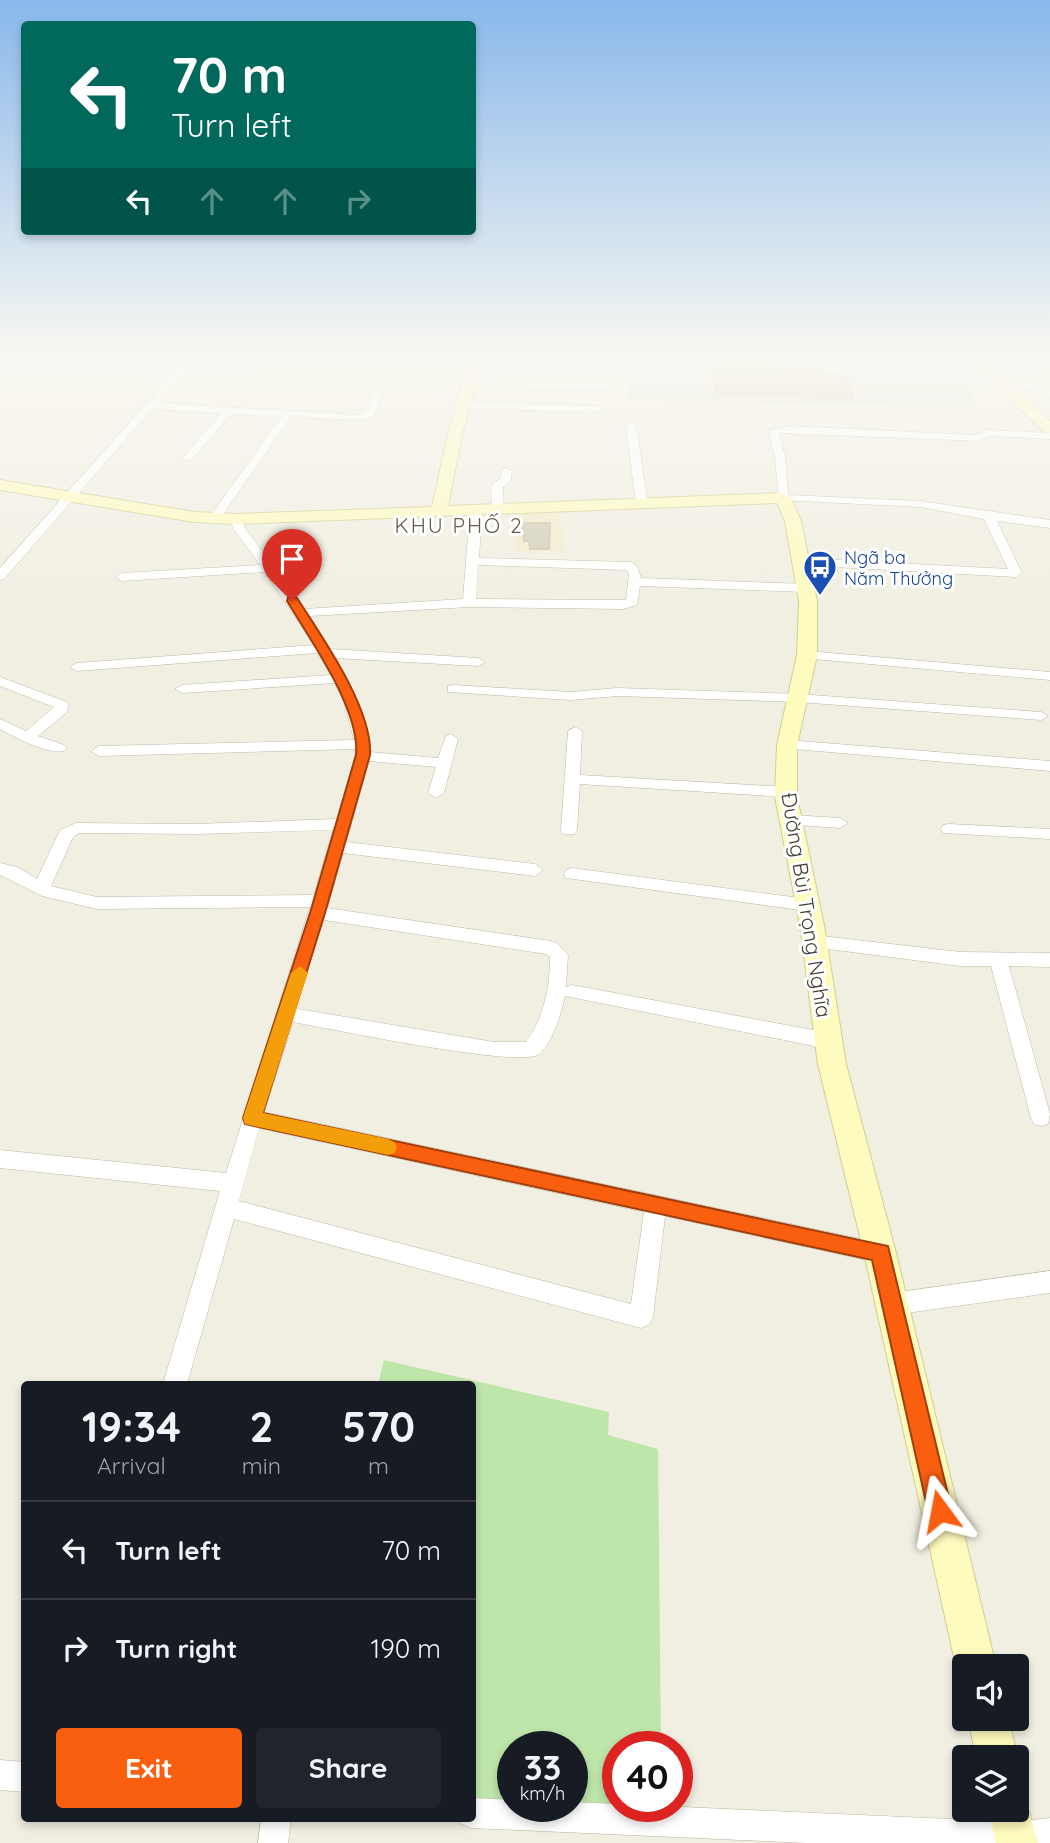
<!DOCTYPE html>
<meta charset="utf-8">
<style>
:root{--surface:#171b24;--page:#20242c;--text:#f1f3f6;--muted:#9ea1a6;--line:#363941;--accent:#fa5f10}
body{margin:0;font-family:Quicksand,sans-serif;background:var(--page);color:var(--text);height:100vh;display:flex;flex-direction:column;font-size:26px;white-space:nowrap}
*{box-sizing:border-box;margin:0}
p{font-size:23px;color:var(--muted)}
.icon{flex:none;width:38px;height:38px;fill:none;stroke:currentColor;stroke-width:2;stroke-linecap:round;stroke-linejoin:round}
.map{position:relative;flex:1;overflow:hidden}
.sheet{position:absolute;left:21px;top:1381px;width:455px;height:441px;display:flex;flex-direction:column;background:var(--surface);border-radius:7px;box-shadow:0 4px 10px #0003}
.sheet>*{flex:none}
.hud{position:absolute;left:21px;top:21px;width:455px;height:214px;border-radius:7px;box-shadow:0 4px 10px #0003;background:#00695c;color:#fff;overflow:hidden}
.buttons{position:absolute;left:952px;top:1654px;display:grid;gap:14px}
.buttons a{display:grid;place-items:center;width:77px;height:77px;border-radius:7px;background:var(--surface);box-shadow:0 4px 10px #0003;font-size:35px}
.speed{position:absolute;left:497px;top:1731px;display:flex;gap:14px;font-size:35px;font-weight:700;text-align:center}
.speed>*{display:grid;place-content:center;width:91px;height:91px;border-radius:50%;background:var(--surface);box-shadow:0 4px 10px #0003;line-height:1}
.speed small{font-size:18px;font-weight:400}
.speed .limit{border:10px solid #d22;background:#fff;color:#111}
.pin{position:absolute;display:grid;place-items:center;width:60px;height:60px;color:#fff;margin:-72px -30px;border-radius:50% 50% 50% 0;rotate:-45deg;box-shadow:0 0 7px #0007}
.pin .icon{rotate:45deg}
.me{position:absolute;width:77px;margin:-38px;rotate:347deg;stroke-linejoin:round;filter:drop-shadow(0 0 5px #0008)}
.turn{display:flex;align-items:center;gap:24px;height:147px;padding:0 35px;font-size:32px}
.turn .icon{width:91px;height:91px;stroke-width:2.5}
.turn b{display:block;font-size:49px;line-height:60px}
.lanes{display:flex;align-items:center;height:66px;padding:0 35px;background:#0003;justify-content:center;gap:35px;direction:ltr}
.lanes .off{opacity:.35}
.eta{display:flex;justify-content:space-evenly;align-items:center;height:119px;text-align:center}
.eta b{font-size:42px;font-weight:700;line-height:49px}
.action{display:flex;gap:14px;margin-top:auto;padding:14px 35px}
.action a{flex:1;height:80px;border-radius:7px;background:var(--accent);color:#fff;font-size:28px;font-weight:700;line-height:80px;text-align:center}
.action a+a{background:var(--page);color:var(--text)}
ul{padding:0;list-style:none}
li{display:flex;align-items:center;gap:21px;height:98px;padding:0 35px;border-top:2px solid var(--line)}
li div{flex:1}
li b{display:block;font-size:26px}
li em{font-style:normal}
.map>svg:first-child{display:block}
.commercial{fill:#f4ebcc}
.industrial{fill:#e3e0d7}
.green{fill:#bfe6aa}
.building{fill:#d2cdb7;stroke:#cdc6ab;stroke-width:2}
.lines{fill:none;stroke-linecap:round;stroke-linejoin:round}
.street-casing{stroke:#bcb9a5;stroke-width:1}
.secondary-casing{stroke:#d2cd91;stroke-width:2}
.street{fill:#fff;fill-rule:evenodd}
.secondary{fill:#fefbbe;fill-rule:evenodd}
.route{fill:#fa5f10;stroke:#a23e0a;stroke-width:2}
.slow{fill:#f59e0b}
.labels{text-anchor:middle;dominant-baseline:central;stroke-width:6;stroke-linejoin:round;paint-order:stroke}
.far-transit-label{font-size:18px;fill:#164399;stroke:#fff;text-anchor:start}
.far-quarter-label{font-size:21px;letter-spacing:2px;fill:#655f4a;stroke:#fff}
.street-label{font-size:21px;fill:#423f33;stroke:#fff}
</style>
<div class="map">
<svg width="1050" height="1843" viewBox="0 0 1050 1843">
<rect width="100%" height="100%" fill="#f1efe2"/>
<path class="commercial" d="M560,509L564,551H515L513,510Z"/>
<path class="industrial" d="M699,359H978L1001,388L970,386L976,407L627,400L628,360L699,362Z"/>
<path class="green" d="M384,1360L609,1412L608,1435L658,1449L661,1746H618V1806H661L662,1810L572,1805V1746H513V1802L473,1800L472,1384H378Z"/>
<path class="building" d="M715,359H787L789,370L842,374V377H848L853,399L715,393Z
M522,523H550L549,549H530L529,541H524Z"/>
<g class="lines">
<defs>
<path id="street" d="M10,359H20L0,377V369Z
M186,359H195L157,403L358,415L365,412L376,388L385,390L373,416L363,420L291,417L219,520L215,522L209,518L281,417L231,414L192,460L188,461L183,458L221,413L152,409L4,579L0,580V568Z
M604,359H614L612,368L595,375L473,372L468,369L473,366L594,369L603,366Z
M999,359H1008C1019,375 1029,389 1050,389V395L1025,389Z
M469,381L609,384L614,387L609,390L466,386V382Z
M462,403L598,406L603,409L598,412L458,408V404Z
M631,423L636,426L648,504L642,507L636,504L626,426Z
M789,426L976,435L988,430L1050,433V439L990,436L978,441L779,433L785,456L788,495L920,501L1050,520V528L997,521L1022,573L1016,577L798,565V559L802,558L1008,569L984,519L920,507L779,500L775,456L768,431Z
M506,468L512,471L511,480L503,487L504,509L498,512L492,509L491,486L500,479L502,469Z
M476,507L482,510L479,558L631,562L637,566L641,578L806,584L812,588L806,592L640,586L637,605L623,609L469,607L309,616L330,649L478,658L485,662L478,666L335,658C352,686 369,720 370,752L438,758L446,736L451,734L458,739L444,793L436,798L428,793L436,767L369,761L346,842L535,864L543,870L535,876L343,853L327,908L551,941L557,943L568,955L566,987L572,985L829,1033L836,1036L839,1041L836,1046L829,1049L565,996C561,1014 553,1042 539,1054C521,1069 327,1028 293,1022L264,1112L880,1243L888,1246L891,1253L888,1260L880,1263L665,1216L653,1317L649,1325L641,1328L234,1219L187,1384H163L220,1191L0,1168V1150L226,1173L310,907L97,909L42,896L0,875V863L17,867L37,879L60,830L76,823L196,824L337,819L355,756V749L99,756L91,751L99,746L354,740L344,702L335,683L182,693L175,689L182,685L331,675L317,653L77,671L70,667L77,663L314,645L265,572L122,581L116,577L122,573L260,565L233,528L230,519L236,515L240,517L245,528L304,609L463,599L470,510ZM478,565L627,570L629,574L626,600L476,599ZM333,830L314,895L97,897L51,886L73,837L79,833L196,834ZM324,920L546,954L550,957C550,987 544,1018 526,1042H494L298,1009ZM259,1128L644,1212L631,1304L239,1201Z
M807,651L1050,672V680L802,658V652Z
M0,677L67,702L69,705L66,713L38,736L64,745L67,748L64,751C48,755 15,737 0,729V719L26,731L54,707L0,686Z
M453,685L571,692L617,688L798,694L1041,712L1048,716L1041,720L798,702L617,696L571,700L448,692V686Z
M575,727L582,731L580,775L787,787L795,792L787,797L580,784L577,830L575,834H563L561,830L568,731Z
M787,740L1050,761V771L782,748L780,745Z
M791,815L840,818L848,823L840,828L785,824L783,820Z
M949,824L1050,829V839L943,833L941,829L943,825Z
M572,868L807,899L816,905L807,911L566,878L564,874L566,870Z
M813,935L960,952L1050,953V967L1009,966L1050,1114L1048,1124L1041,1126L1034,1124L1031,1118L991,966H960L813,947L807,946L804,941L807,936Z
M1050,1271V1293L892,1315L884,1312L881,1304L884,1296L892,1293Z
M0,1760L24,1762V1792L0,1790Z
M472,1798L513,1800V1806H572V1802L1015,1822L1050,1818V1843H807L472,1828L461,1824L459,1818H472Z
M261,1818H291L288,1843H258Z"/>
<path id="secondary" d="M469,359H483L462,434L448,506L783,493L791,498L801,521L817,601V655L797,745V797L824,925L846,1064L896,1253L996,1666H964V1681L956,1666L864,1253L818,1064L800,925L775,797L777,745L797,655L799,601L785,521L777,503L236,524L194,522L0,490V480L194,512L236,514L432,507L448,434Z
M978,359H991L1017,391L1050,421V433L1045,432L1007,397Z
M968,1718H1008L1018,1757L1017,1759L976,1757Z
M1017,1792L1024,1795L1038,1843H996L988,1810H1017Z"/>
</defs>
<use href="#street" class="street-casing"/>
<use href="#secondary" class="secondary-casing"/>
<use href="#street" class="street"/>
<use href="#secondary" class="secondary"/>
</g>
<linearGradient id="sky" x2="0" y2="1"><stop stop-color="#89b8eb"/><stop offset="0.58" stop-color="#f9f8f2"/><stop offset="1" stop-color="#f9f8f2" stop-opacity="0"/></linearGradient>
<rect width="1050" height="617" fill="url(#sky)"/>
<path class="route" d="M288,598H297C322,637 373,709 370,755L325,913L263,1113L888,1246L952,1511L948,1519L940,1523L932,1519L928,1511L872,1260L245,1124L243,1118L310,913L356,755C360,709 311,641 287,601Z"/>
<path class="slow" d="M300,966L308,973L263,1113L388,1139L394,1142L397,1147L394,1153L388,1155L245,1124L243,1118L291,973Z"/>
<defs>
<symbol id="bus-pin" viewBox="-11 -11 22 30"><path d="M0 17L-7.5 6A9.5 9.5 0 1 1 7.5 6Z" fill="#1a4fb4" stroke="#fff"/><path d="M-5-6H5V4H4V6H2V4H-2V6H-4V4H-5ZM-3.5-4V0h7V-4ZM-3.5 1.2v1.5H-2V1.2ZM2 1.2v1.5H3.5V1.2Z" fill="#fff"/></symbol>
</defs>
<g fill-rule="evenodd">
<use href="#bus-pin" x="801" y="548" width="38" height="52"/>
</g>
<g class="labels">
<g class="far-transit-label">
<text x="844" y="557">Ngã ba<tspan x="844" dy="21">Năm Thưởng</tspan></text>
</g>
<g class="far-quarter-label">
<text x="459" y="525">KHU PHỐ 2</text>
</g>
<g class="street-label">
<text transform="translate(807 905) rotate(81)">Đường Bùi Trọng Nghĩa</text>
</g>
</g>
</svg>
<div class="buttons">
<a><svg class="icon" aria-label="sound" viewBox="0 0 24 24"><path d="M4 9h4l5-4v14l-5-4H4zM17 9q2 3 0 6"/></svg></a>
<a><svg class="icon" aria-label="layers" viewBox="0 0 24 24"><path d="M12 4l9 5-9 5-9-5zM3 14l9 5 9-5"/></svg></a>
</div>
<div class="speed"><div>33<small>km/h</small></div><div class="limit">40</div></div>
<div class="pin" style="left:292px;top:601px;background:#d93025"><svg class="icon" aria-label="arrive" viewBox="0 0 24 24"><path d="M6 21V4h12l-3 4 3 4H6"/></svg></div>
<svg class="me" style="left:940px;top:1511px" viewBox="-20 -20 40 40"><path d="M0-17L14 15 0 8-14 15z" fill="#fa5f10" stroke="#fff" stroke-width="4"/></svg>
<div class="hud">
<div class="turn"><svg class="icon" aria-label="left" viewBox="0 0 24 24"><path d="M17 20v-9H6M10 6l-5 5 5 5"/></svg><div><b>70 m</b>Turn left</div></div>
<div class="lanes"><svg class="icon" aria-label="left" viewBox="0 0 24 24"><path d="M17 20v-9H6M10 6l-5 5 5 5"/></svg><svg class="icon off" aria-label="ahead" viewBox="0 0 24 24"><path d="M12 20V5M6 11l6-6 6 6"/></svg><svg class="icon off" aria-label="ahead" viewBox="0 0 24 24"><path d="M12 20V5M6 11l6-6 6 6"/></svg><svg class="icon off" aria-label="right" viewBox="0 0 24 24"><path d="M7 20v-9h11M14 6l5 5-5 5"/></svg></div>
</div>
<section class="sheet">
<div class="eta">
<div><b>19:34</b><p>Arrival</p></div>
<div><b>2</b><p>min</p></div>
<div><b>570</b><p>m</p></div>
</div>
<ul>
<li><svg class="icon" aria-label="left" viewBox="0 0 24 24"><path d="M17 20v-9H6M10 6l-5 5 5 5"/></svg><div><b>Turn left</b></div><em>70 m</em></li>
<li><svg class="icon" aria-label="right" viewBox="0 0 24 24"><path d="M7 20v-9h11M14 6l5 5-5 5"/></svg><div><b>Turn right</b></div><em>190 m</em></li>
</ul>
<div class="action"><a>Exit</a><a>Share</a></div>
</section>
</div>
